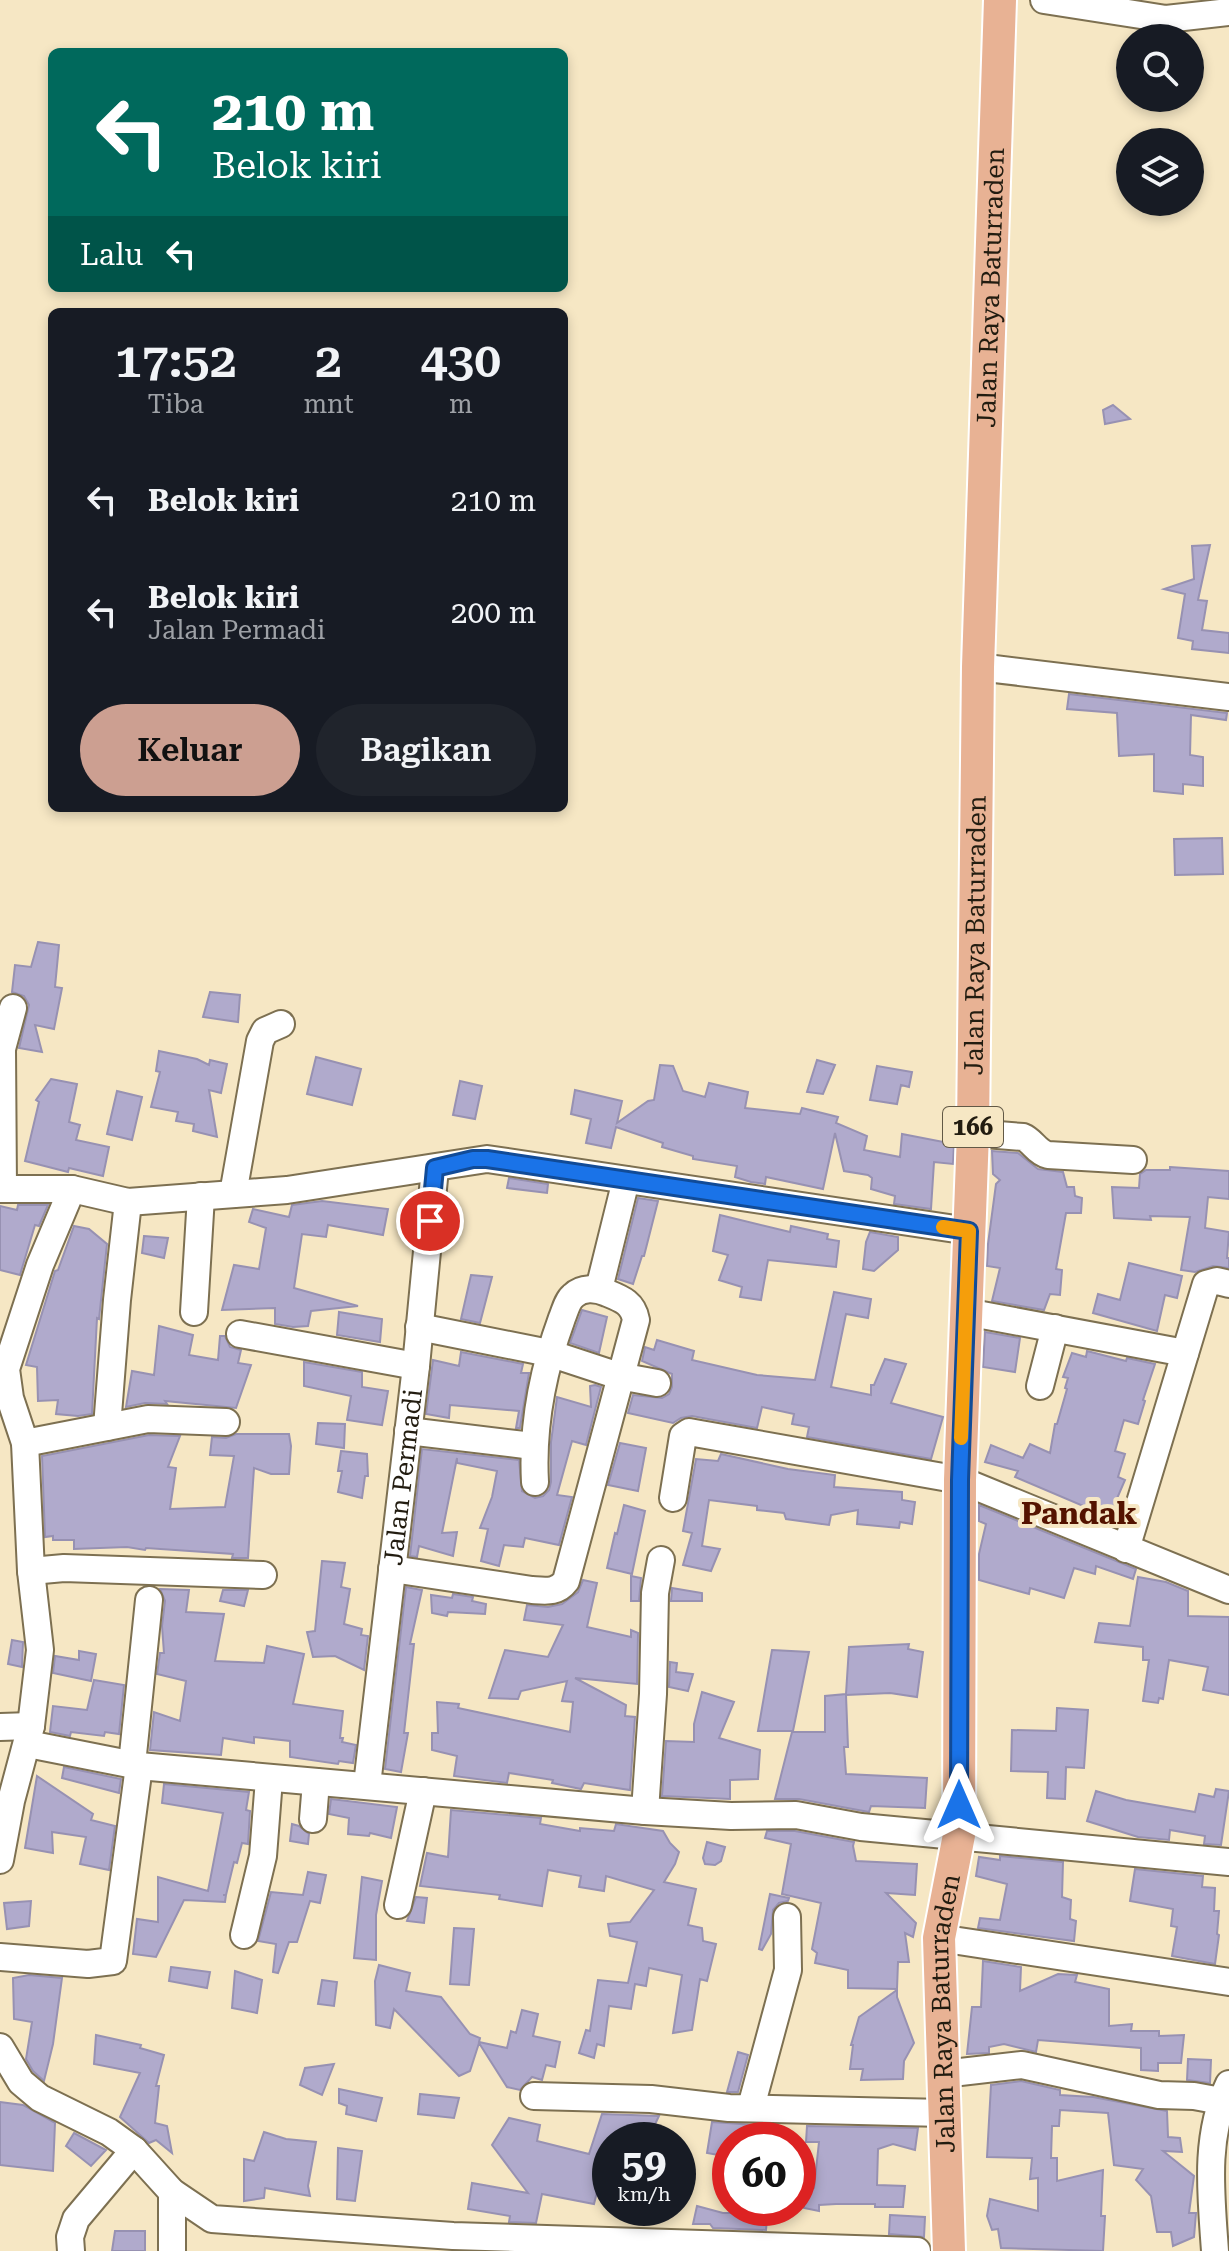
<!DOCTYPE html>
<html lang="id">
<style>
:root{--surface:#171b24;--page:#20242c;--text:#f1f3f6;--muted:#9ea1a6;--accent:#cc9f91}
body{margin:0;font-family:"Roboto Serif",serif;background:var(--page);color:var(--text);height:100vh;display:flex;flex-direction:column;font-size:30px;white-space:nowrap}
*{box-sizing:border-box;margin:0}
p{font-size:26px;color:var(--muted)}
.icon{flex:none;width:44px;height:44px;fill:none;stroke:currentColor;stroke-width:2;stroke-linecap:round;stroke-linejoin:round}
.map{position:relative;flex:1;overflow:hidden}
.panel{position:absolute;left:48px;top:308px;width:520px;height:504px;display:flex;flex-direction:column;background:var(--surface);border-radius:12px;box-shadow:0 4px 12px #0003}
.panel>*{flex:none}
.hud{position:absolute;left:48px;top:48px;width:520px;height:244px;border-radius:12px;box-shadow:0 4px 12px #0003;background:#00695c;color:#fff;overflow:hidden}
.controls{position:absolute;left:1116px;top:24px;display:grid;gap:16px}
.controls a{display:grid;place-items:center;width:88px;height:88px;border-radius:50%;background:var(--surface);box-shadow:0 4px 12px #0003;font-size:40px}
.speed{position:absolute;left:592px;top:2122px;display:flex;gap:16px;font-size:40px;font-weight:700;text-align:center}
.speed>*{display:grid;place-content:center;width:104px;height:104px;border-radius:50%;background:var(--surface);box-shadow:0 4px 12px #0003;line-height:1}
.speed small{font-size:20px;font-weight:400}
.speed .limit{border:12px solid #d22;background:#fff;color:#111}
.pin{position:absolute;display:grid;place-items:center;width:68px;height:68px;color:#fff;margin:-34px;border:4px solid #fff;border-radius:50%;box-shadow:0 2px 8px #0007}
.me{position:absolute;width:88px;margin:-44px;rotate:0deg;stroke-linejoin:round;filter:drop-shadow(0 0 6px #0008)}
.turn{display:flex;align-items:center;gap:28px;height:168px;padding:0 32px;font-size:36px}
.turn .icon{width:104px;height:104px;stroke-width:2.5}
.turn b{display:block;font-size:56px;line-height:68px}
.then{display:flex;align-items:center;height:76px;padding:0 32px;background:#0003;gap:16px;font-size:30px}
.eta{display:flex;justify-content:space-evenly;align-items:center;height:136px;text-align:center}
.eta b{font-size:48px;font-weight:600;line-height:56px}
.primary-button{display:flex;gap:16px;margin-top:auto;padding:16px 32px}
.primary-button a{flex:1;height:92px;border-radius:48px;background:var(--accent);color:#111;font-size:32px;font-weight:600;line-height:92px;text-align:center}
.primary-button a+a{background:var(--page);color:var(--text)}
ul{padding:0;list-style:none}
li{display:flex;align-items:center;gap:24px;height:112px;padding:0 32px}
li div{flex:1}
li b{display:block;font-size:30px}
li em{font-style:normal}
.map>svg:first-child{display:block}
.building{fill:#b0aacc;stroke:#9791b2;stroke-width:2}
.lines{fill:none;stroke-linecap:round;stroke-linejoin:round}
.minor-casing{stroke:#7d7051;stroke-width:30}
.major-casing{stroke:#fff;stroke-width:36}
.minor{stroke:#fff;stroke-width:26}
.major{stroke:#e8b294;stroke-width:32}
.route-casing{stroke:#114b97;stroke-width:20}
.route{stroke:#1a73e8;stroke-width:14}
.slow{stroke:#f59e0b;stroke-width:14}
.labels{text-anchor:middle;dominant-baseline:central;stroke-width:8;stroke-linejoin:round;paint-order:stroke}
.shield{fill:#f6e7c4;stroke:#625946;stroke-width:2}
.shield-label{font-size:24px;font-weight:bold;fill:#221c10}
.street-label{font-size:26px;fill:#221c10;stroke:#f6e7c4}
.quarter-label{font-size:30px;font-weight:bold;fill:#541300;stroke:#f6e7c4}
</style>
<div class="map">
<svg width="1229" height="2251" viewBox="0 0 1229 2251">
<rect width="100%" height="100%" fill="#f6e7c4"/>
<path class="building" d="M1113,405L1130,419L1105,424L1103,410Z
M1210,545L1198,600L1207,601L1202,630L1229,633V653L1192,649L1193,641L1178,638L1185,594L1164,589L1194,579L1192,546Z
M1069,694L1227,713L1226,720L1191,715L1190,755L1203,757V786L1183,784V794L1154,791V754L1119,756L1117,713L1067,709Z
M1222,838L1223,874L1175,875L1174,839Z
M38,942L59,945L55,987L62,988L54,1029L35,1025L42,1052L19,1048L29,1005L24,996L12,992L15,965L31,967Z
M210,992L240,995L238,1022L203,1017Z
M159,1051L197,1059L209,1065L210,1060L227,1064L221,1093L209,1090L217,1137L193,1131L194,1124L176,1121L178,1112L151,1107L160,1072L156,1071Z
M316,1057L361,1069L352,1105L307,1094Z
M817,1060L835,1065L823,1094L807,1092Z
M660,1065L673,1066L683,1091L705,1097L709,1083L748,1092L745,1108L800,1114L802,1108L838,1117L836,1123L867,1136L864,1150L900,1157L902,1134L954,1144L953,1164L934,1162L931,1209L894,1204L895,1196L871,1189L872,1178L868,1175L844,1171L835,1133L823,1189L766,1177L765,1184L751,1182L735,1177L737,1166L693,1159V1156L662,1147L663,1143L616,1127L611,1148L586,1143L591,1119L571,1114L575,1090L622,1101L617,1123L648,1101L654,1100Z
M877,1066L912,1072L909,1087L901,1085L897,1104L870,1100Z
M51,1079L77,1084L69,1122L80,1125L76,1140L109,1147L103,1176L69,1168L68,1172L25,1161L39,1102L36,1100Z
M460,1081L482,1086L475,1119L453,1115Z
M117,1091L142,1097L132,1140L107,1134Z
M992,1151L1018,1153L1038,1169L1063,1172L1067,1187H1074L1075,1196L1082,1198L1081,1213H1066L1056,1269L1062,1270L1060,1295L1050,1294L1044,1310L992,1301L1000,1268L987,1266L988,1244L996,1184L1000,1180L993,1174Z
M1170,1167L1229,1171V1199L1208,1197L1205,1228L1229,1232L1227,1258H1229V1268L1213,1266L1195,1272L1181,1270L1190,1217L1150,1216L1151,1220L1114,1218L1112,1187L1139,1188L1140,1174L1146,1170H1170Z
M509,1178L548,1184L547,1193L507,1188Z
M638,1198L658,1201L644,1256H642L633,1284L618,1279Z
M322,1201L388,1209L383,1235L328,1225L326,1237L302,1234L294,1288L358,1306L311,1311L308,1326L293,1327L275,1324V1308L222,1310L234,1265L259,1269L266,1228L249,1222L253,1209L289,1217L292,1205Z
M18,1205H48L39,1226L35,1225L20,1275L0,1270V1206L17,1210Z
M720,1215L790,1232L791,1226L828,1234L827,1239L839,1241L836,1267L768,1260L761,1300L740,1297L742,1287L719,1280L728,1255L713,1251Z
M74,1226L89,1229L107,1244L99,1319L97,1318L92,1414L78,1416L56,1414L58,1400L38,1401L37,1367L26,1365L55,1271L58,1270Z
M870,1232L898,1237V1250L874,1271L863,1269L866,1242Z
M144,1236L168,1238L164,1258L142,1253Z
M1129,1263L1182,1276L1177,1298L1165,1295L1157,1331L1093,1313L1098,1294L1120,1300Z
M471,1275L492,1277L480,1323L461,1319Z
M834,1292L871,1299L868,1318L846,1314L831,1387L871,1395V1385H874L885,1359L906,1364L891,1403L943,1417L931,1459L807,1437L809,1427L792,1424L794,1414L762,1407L757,1428L692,1416L681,1418L673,1423L628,1413L633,1395L662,1398L669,1394L672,1387V1374L642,1361L645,1347L654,1350L657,1340L694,1351L692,1360L757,1375L815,1380Z
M582,1310L607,1317L599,1353L570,1343Z
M339,1312L382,1319L380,1342L337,1335Z
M159,1326L193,1335L189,1355L218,1360L220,1336H225L230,1347L241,1350L238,1363L251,1365L236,1408L165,1401L167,1404L145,1403L126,1407L132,1371L154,1375Z
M985,1332L1020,1338L1015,1372L983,1367Z
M1087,1351L1126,1361L1127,1358L1155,1364L1143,1400L1145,1401L1138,1424L1124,1420L1115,1451L1125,1454L1118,1477L1125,1480L1109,1517L1015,1477L1018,1471L985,1462L991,1445L1023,1458L1030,1444L1050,1453L1055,1424H1057L1067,1389L1065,1388L1068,1378L1063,1377L1072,1353L1086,1357Z
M461,1352L523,1364L521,1373H529L520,1428H516L519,1411L450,1405L449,1418L426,1414L433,1360L459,1366Z
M304,1362L362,1372V1387L388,1391L382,1425L347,1420L351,1396L304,1386Z
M595,1385L601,1387L586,1445L572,1441L557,1495L572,1497L559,1545L525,1538L523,1547L504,1545L499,1566L481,1561L488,1529L480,1528L492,1497L497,1471L457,1463V1458L442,1533L457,1532L453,1556L419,1546L417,1557L410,1556L422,1449L519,1460L522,1491L535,1498L543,1496L549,1490L551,1482V1442L557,1397L591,1407L590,1386Z
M318,1423L345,1424L344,1448L316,1444Z
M236,1434H289L291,1446L289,1474H271L254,1468L248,1558H232L233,1554L146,1548L145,1550L127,1547L74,1549V1540H53V1536L45,1537L42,1456L149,1435L180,1436L168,1467L176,1468L170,1509L225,1507L234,1456L210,1455L212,1437L226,1438Z
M620,1443L646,1448L638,1491L608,1485Z
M341,1451L367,1454L368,1476H365L362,1498L338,1492L342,1471H338Z
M721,1454L788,1469L835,1475L834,1487L902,1492V1500L915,1502L912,1524L900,1522L899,1528L857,1524L858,1510L831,1515L829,1525L786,1519L784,1513L757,1510V1506L709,1500L702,1546L720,1549L711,1571L683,1565L692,1533L683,1531L696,1459L718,1461Z
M624,1505L645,1511L632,1574L607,1568L615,1533L617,1534Z
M979,1505L1136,1569L1133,1579L1096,1566L1095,1574L1074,1568L1064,1598L1030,1588L1029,1594L979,1580V1554L986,1524L979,1521Z
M322,1561L345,1563L341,1587L350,1589L344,1624L362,1629L361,1635L368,1636L364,1670L335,1656L313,1657L307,1632L315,1631Z
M631,1576L641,1578L639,1601H631Z
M1138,1577L1166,1582L1188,1591V1616L1229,1617V1695L1203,1690L1208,1667L1169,1660L1163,1699L1159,1698L1158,1703L1143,1701L1149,1660H1143V1647L1095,1642L1099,1623L1130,1626Z
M583,1580L597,1583L587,1627L631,1637V1630L638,1633L637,1684L575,1678L626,1705L625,1716L635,1717L630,1790L584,1783L581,1789L552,1783L553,1780L509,1773L507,1783L454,1776L457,1756L432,1750V1733H438L437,1702L459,1704L458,1708L570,1732L573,1702L562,1701L567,1681L521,1691L518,1699L489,1698L505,1650L548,1657L563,1625L524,1620L527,1605L548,1607L562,1604L578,1592Z
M406,1587L422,1590L410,1644H414L404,1733H408L401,1772L385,1769Z
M672,1588L702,1593V1601H671Z
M160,1589L189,1590L186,1612L224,1614L215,1661L264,1663L267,1646L304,1654L293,1704L343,1711L340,1738H343L342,1742L356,1745L353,1763L339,1761L338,1764L290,1757V1741L254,1737V1743L223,1738L221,1755L150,1750L154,1712L180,1721L186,1681L157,1674L160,1653H164L162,1626L165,1601Z
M223,1590H248L244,1606L220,1601Z
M453,1594L473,1597L472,1601L486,1604L485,1614L448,1612L447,1616L432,1613L431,1595L452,1598Z
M12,1640L23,1642L22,1667L8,1664Z
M909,1644L908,1649L923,1652L917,1697L890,1693L846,1695L848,1747H844L846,1774L927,1778L925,1808L871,1806L869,1812L799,1799H775L792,1732H825V1696L846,1694L849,1647Z
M772,1650L809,1652L793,1731H758Z
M79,1651L96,1654L91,1681L53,1673L55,1656L79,1660Z
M670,1662L677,1663L676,1672L693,1674L688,1691L669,1687Z
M94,1680L124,1685L119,1734L105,1732L104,1736L71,1732L70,1736L50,1732L53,1706L87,1710Z
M702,1692L734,1702L719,1738L760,1750L758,1779L730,1780V1799L662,1796L666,1741L694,1742V1724Z
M1057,1708L1088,1710L1084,1768L1066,1767L1065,1799L1047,1798L1048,1772L1011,1771L1012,1730L1056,1731Z
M64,1767L121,1779L119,1793L62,1778Z
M37,1776L93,1814L91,1820L115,1826L109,1870L80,1864L86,1837L52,1832L53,1853L25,1848Z
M164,1784L249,1792L246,1810L250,1811L248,1844L242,1843L237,1863L234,1862L226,1895H223H226L225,1902L184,1900L156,1957L133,1954L137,1919L158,1922V1877L208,1891L223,1813L162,1803Z
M1216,1789L1229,1791L1221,1845L1204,1844L1205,1836L1170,1830L1169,1840L1138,1837L1087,1821L1096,1791L1126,1800L1195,1812L1199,1794L1214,1797Z
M331,1799L397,1807L391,1838L370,1833L369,1836L348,1834L349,1818L329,1814Z
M451,1810L541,1818L540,1824L580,1831V1828L614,1831L616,1824L663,1831L670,1843L679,1852L675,1864L664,1882L696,1889L688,1925L702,1928L703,1941L716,1944L707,1981L700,1979L692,2030L673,2033L682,1975L649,1968L646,1986L635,1984L631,2009L609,2006L604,2046L597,2044L594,2058L579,2053L586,2030L590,2031L598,1980L628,1983L637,1942L610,1936L608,1924L630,1922L654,1890L606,1876L604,1891L579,1887L581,1876L548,1870L542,1906L499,1899L500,1895L420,1886L427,1853L448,1857Z
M292,1824L299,1826L309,1834L308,1844L290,1841Z
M767,1831H795L854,1842L853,1846L856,1861L917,1864L915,1895L886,1893L916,1923L913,1937L905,1933L909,1962H898L897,1989L848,1988V1970L815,1963L817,1953L812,1949L821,1903L782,1894L791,1844L765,1838Z
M707,1842L725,1847L721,1861L715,1865L705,1864L703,1858Z
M1000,1856L1063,1862L1062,1897L1071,1900L1070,1919L1076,1921L1074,1941L978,1928L980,1918L1000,1920L1007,1884L976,1876L979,1857L1000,1860Z
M1135,1869L1203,1876L1202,1887L1215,1888L1214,1911H1219L1217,1934L1219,1935L1215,1964L1172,1956L1177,1927L1171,1926L1173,1909L1130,1901Z
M308,1872L326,1875L320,1903L310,1901L297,1942H289L278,1973L273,1972L276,1944L258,1941L271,1892L303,1895Z
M362,1877L382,1881L376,1915V1960L354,1958Z
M770,1894L789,1898L788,1901L779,1903L773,1910L771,1934L762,1950L759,1949Z
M416,1897L427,1898L424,1923L407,1921Z
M31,1901L29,1926L7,1929L4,1903Z
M454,1928L474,1929L469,1985L450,1984Z
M983,1961L1021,1967L1020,1991L1058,1974L1077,1975L1075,1982L1109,1989V2026L1132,2024L1131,2031H1159V2036L1184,2035L1181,2063H1158V2071L1141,2070V2048L1038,2040L1036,2052L1004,2044L989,2047V2053L967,2054L972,2007H981Z
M379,1965L410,1973L406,1991L441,1997L470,2034L480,2038L479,2042L507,2048L511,2031L516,2033L522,2010L538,2014L533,2036L560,2042L555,2067L546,2065L542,2080L532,2077L520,2090L507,2087L479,2043L470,2071L459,2076L394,2009L390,2028L376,2025L375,1981Z
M171,1967L210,1972L207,1988L169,1981Z
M235,1971L262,1980L257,2013L232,2008Z
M29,1975L62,1978L53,2044L44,2081L33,2071L26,2059L32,2022L14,2019L13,1978Z
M322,1980L337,1982L334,2006L318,2004Z
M897,1990V1997L914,2043L904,2061L903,2079L861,2080L863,2069H850L853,2045H851L859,2017Z
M96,2035L141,2045L140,2048L164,2055L156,2086H159L155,2123L167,2126L172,2153L156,2140L149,2143L120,2117L140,2073L94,2064Z
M738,2052L748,2055L738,2092H727Z
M1188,2059L1211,2060L1210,2083L1187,2080Z
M334,2064L322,2095L300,2085L305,2068Z
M1021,2081L1060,2090V2095L1093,2097L1167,2111L1168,2137L1180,2138L1182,2152L1163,2151L1194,2176L1189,2213H1196L1194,2237L1173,2246L1171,2232H1157L1151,2196L1136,2180L1143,2169L1114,2165L1108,2113L1060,2110L1059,2126H1052L1051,2158H1057V2181L1103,2170L1101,2216H1105L1103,2251L1001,2248L998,2229L992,2230L987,2216L990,2199L1038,2211V2178L1030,2179L1032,2158L987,2157L991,2085Z
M339,2089L382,2098L376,2121L346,2114L347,2106L339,2103Z
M420,2094L459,2098L454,2118L418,2114Z
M0,2102L23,2105L55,2123L53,2171L0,2165Z
M602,2114L659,2116L649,2137L637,2138L636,2140H610V2195L597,2192L594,2204L542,2194L536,2223L509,2222L510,2216L468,2209L472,2183L528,2193L492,2145L509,2118L540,2125L537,2141L589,2154Z
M712,2122L755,2125L752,2140H730V2157L707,2153Z
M807,2126L918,2128L915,2150L893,2144L878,2149L877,2185L905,2186L903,2207H875V2204H836L819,2205V2211L804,2208V2190L814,2188L819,2142H806Z
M264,2132L286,2139L316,2142L308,2186L310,2196L265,2188L264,2198L244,2201V2159L254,2161Z
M74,2133L106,2150L91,2166L66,2146Z
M338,2148L362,2151L355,2201L337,2199Z
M697,2206L723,2213H746V2208H768L766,2230L713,2228L710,2224H693Z
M890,2215L925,2217L924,2237L889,2234Z
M115,2231H145V2251H112Z"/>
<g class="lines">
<defs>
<g id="minor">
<path d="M1044,0L1166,19L1229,12"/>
<path d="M978,667L1229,697"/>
<path d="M973,1133L1023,1137C1033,1141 1036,1152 1048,1155L1133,1160"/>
<path d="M0,1189H72L128,1202L287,1190L487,1159L969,1231"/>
<path d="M3,1189L2,1049L13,1008"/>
<path d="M233,1194L260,1041L265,1031L281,1024"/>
<path d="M599,1289L626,1180"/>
<path d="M194,1312L201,1196"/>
<path d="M966,1312L1185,1353"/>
<path d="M419,1327L549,1353L619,1376L657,1383"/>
<path d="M240,1334L416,1366"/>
<path d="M1040,1386L1055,1328"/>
<path d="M107,1427L117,1300L128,1202"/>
<path d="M408,1431L533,1446"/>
<path d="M25,1443L148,1419L226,1422"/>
<path d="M673,1498L683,1436L689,1432L700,1434L960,1480L1229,1590"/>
<path d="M1126,1549L1206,1284L1217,1281L1229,1284"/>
<path d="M392,1569L532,1590C546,1591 557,1593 566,1581L636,1320C633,1303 622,1299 607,1293C596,1288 582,1287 573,1296C567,1301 565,1311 562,1318C543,1370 532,1427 535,1482"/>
<path d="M31,1571L64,1568L263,1575"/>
<path d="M0,1727L31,1726"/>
<path d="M28,1744L139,1766L645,1811L731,1816L796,1815L861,1827L1229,1862"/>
<path d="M132,1764L149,1600"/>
<path id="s1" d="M367,1785L416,1366L435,1168"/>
<path d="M645,1811L653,1694L655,1593L661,1560"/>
<path d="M313,1819L316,1782"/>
<path d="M0,1860L11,1801L31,1726L40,1650L31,1571L25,1443L10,1398L6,1369L40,1265L72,1189"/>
<path d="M398,1905L423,1791"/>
<path d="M244,1935L263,1856L269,1779"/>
<path d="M939,1938L1229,1982"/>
<path d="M0,1957L88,1964L113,1961L139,1766"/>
<path d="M0,2047L21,2082L40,2098L109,2132L134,2150L172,2192L212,2219L453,2236L917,2251"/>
<path d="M943,2074L1022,2065L1159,2095L1194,2096L1221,2101"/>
<path d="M534,2096L651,2099L729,2108L944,2113"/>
<path d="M751,2107L788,1970L787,1917"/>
<path d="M172,2192V2251"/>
<path d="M71,2251L70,2237L76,2219L134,2150"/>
<path d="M1215,2251C1211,2194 1204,2137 1229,2084"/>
</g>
<g id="major">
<path id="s2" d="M949,2251L939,1938L959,1835L960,1480L973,1133L978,667L1000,0"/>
</g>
</defs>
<use href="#minor" class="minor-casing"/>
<use href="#major" class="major-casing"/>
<use href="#minor" class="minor"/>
<use href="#major" class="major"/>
</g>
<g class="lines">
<defs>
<path id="route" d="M430,1221L435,1168L473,1159H487L969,1231L960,1480L959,1805"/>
</defs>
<use href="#route" class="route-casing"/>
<use href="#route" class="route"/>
<path class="slow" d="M943,1227L969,1231L961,1438"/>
</g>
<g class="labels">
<rect class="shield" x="943" y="1107" width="60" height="40" rx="6"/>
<g class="shield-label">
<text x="973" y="1127">166</text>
</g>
<g class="street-label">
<text stroke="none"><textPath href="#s2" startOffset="1966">Jalan Raya Baturraden</textPath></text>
<text stroke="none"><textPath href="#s2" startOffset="1318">Jalan Raya Baturraden</textPath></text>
<text stroke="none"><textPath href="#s1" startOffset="310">Jalan Permadi</textPath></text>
<text stroke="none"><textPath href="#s2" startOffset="238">Jalan Raya Baturraden</textPath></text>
</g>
<g class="quarter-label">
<text x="1079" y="1513">Pandak</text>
</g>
</g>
</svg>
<div class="controls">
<a><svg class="icon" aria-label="search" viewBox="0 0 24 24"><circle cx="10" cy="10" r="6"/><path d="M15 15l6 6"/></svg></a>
<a><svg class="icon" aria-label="layers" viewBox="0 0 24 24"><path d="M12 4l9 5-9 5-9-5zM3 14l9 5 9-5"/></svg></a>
</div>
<div class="speed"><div>59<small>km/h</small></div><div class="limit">60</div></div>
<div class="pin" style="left:430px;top:1221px;background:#d93025"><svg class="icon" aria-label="arrive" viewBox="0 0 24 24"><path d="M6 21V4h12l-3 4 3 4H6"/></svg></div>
<svg class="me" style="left:959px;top:1805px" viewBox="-20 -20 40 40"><path d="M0-17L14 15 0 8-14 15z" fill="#1a73e8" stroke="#fff" stroke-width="4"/></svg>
<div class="hud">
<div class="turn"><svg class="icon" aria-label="left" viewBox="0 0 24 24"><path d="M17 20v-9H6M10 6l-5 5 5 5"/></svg><div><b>210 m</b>Belok kiri</div></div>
<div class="then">Lalu<svg class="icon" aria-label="left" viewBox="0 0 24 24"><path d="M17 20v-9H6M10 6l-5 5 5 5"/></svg></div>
</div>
<section class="panel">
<div class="eta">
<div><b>17:52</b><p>Tiba</p></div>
<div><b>2</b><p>mnt</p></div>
<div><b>430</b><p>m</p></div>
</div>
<ul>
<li><svg class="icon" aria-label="left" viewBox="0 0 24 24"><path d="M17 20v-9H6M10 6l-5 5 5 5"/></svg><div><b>Belok kiri</b></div><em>210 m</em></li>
<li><svg class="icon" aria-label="left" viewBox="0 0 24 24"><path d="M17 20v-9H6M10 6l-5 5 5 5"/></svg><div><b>Belok kiri</b><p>Jalan Permadi</p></div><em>200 m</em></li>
</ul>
<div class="primary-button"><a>Keluar</a><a>Bagikan</a></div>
</section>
</div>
